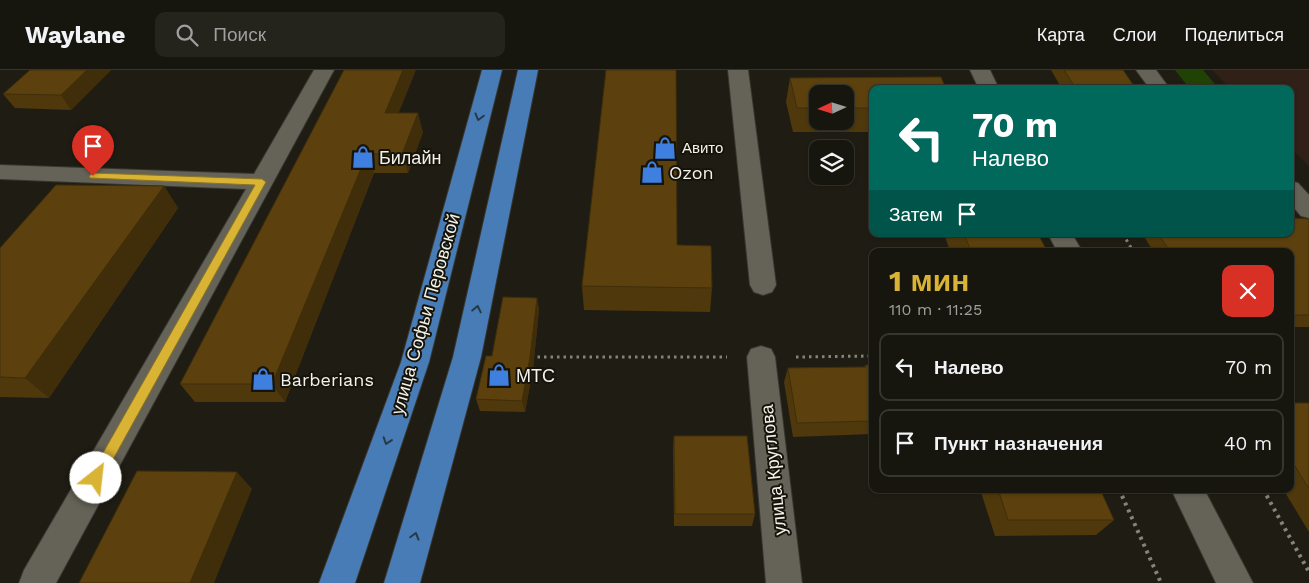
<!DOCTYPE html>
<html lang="ru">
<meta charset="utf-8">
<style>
:root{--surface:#17160e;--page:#24231c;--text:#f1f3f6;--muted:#9e9f9e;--line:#36352e;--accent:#d9b334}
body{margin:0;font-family:"Work Sans",sans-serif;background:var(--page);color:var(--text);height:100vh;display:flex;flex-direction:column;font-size:19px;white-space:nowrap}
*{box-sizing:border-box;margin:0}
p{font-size:16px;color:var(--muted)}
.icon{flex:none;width:28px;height:28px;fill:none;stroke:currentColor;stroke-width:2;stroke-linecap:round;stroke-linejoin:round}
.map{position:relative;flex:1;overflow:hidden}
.details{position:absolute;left:869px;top:178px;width:425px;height:245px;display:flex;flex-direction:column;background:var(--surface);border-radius:10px;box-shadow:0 1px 4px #0004,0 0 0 1px var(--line)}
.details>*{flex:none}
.guide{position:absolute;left:869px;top:15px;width:425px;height:152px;border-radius:10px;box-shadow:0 1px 4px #0004,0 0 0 1px var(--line);background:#00695c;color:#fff;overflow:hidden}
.needle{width:32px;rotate:266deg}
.fabs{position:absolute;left:809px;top:15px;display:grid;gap:10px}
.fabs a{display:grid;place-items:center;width:45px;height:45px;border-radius:10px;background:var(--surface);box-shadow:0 1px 4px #0004,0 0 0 1px var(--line);font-size:25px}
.pin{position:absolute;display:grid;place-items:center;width:42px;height:42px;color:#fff;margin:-51px -21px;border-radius:50% 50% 50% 0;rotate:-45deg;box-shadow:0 0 5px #0007}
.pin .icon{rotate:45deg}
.me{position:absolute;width:55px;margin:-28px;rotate:29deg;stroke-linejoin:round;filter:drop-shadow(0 0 4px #0008)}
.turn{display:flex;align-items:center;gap:18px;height:105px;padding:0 20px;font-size:22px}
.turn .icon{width:65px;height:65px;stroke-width:2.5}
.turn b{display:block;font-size:35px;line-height:42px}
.then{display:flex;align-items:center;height:48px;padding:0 20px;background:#0003;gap:10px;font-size:19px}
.round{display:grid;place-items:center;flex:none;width:52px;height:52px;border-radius:10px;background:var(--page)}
.overview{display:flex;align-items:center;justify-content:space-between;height:85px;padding:0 20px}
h1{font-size:30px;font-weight:700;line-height:38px;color:var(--accent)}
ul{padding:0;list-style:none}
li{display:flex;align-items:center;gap:15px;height:68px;margin:0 10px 8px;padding:0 10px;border:2px solid var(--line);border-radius:10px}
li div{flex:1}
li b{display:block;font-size:19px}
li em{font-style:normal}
header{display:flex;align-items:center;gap:30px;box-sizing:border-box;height:70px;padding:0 25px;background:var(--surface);border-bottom:1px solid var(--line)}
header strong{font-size:24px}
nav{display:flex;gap:28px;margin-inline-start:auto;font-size:18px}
.search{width:350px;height:45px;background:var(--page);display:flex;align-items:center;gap:12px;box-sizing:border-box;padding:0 18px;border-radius:10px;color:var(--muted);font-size:19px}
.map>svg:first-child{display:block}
.education{fill:#302017}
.green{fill:#204205}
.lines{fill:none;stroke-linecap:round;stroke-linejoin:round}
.minor-casing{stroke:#383630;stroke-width:2}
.major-casing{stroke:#383630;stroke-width:2}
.path-far1{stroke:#85837b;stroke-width:3;stroke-dasharray:2.5 4;stroke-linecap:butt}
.path{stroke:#85837b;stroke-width:4;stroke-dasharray:3 4.5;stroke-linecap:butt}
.minor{fill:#656357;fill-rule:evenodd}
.major{fill:#477cb6;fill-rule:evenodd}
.wall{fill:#4f380c;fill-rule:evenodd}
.shaded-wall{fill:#402e0a}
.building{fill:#5c410e;stroke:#402e0a}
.oneway{stroke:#273846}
.route{fill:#d9b334;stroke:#8d7422}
.labels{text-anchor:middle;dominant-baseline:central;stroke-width:4;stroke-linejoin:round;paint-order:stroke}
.far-poi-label{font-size:15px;fill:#f2f1ea;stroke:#16140a;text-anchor:start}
.poi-label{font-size:18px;fill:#f2f1ea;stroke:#16140a;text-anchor:start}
.street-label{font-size:18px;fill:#f2f1ea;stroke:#16140a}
</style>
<header>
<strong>Waylane</strong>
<div class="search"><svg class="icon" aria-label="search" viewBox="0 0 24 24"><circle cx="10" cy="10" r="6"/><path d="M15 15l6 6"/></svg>Поиск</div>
<nav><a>Карта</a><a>Слои</a><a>Поделиться</a></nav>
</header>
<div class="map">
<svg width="1309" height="513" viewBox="0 0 1309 513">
<rect width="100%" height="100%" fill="#1f1d13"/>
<path class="education" d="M1212,0H1309V96L1290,77V19H1231Z"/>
<path class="green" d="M1175,0H1203L1219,19H1190Z"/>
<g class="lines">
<defs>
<path id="minor" d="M314,0H334L56,513H19L24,500L246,119L0,109V95L254,104Z
M728,0H748L776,215L772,222L763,225L754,222L750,215Z
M970,0H990L999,19H979Z
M1136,0H1156L1170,19H1150Z
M1290,111L1298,113L1309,125V148L1301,146L1290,133Z
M1048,164H1072L1082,181H1057Z
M761,276L771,279L775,287L802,513H766L747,287L751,279Z
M1171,419H1204L1253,513H1216Z"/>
<path id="major" d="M482,0H502L429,292L355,513H319L401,292Z
M518,0H538L481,287L420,513H384L453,287Z"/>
</defs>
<use href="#minor" class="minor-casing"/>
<use href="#major" class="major-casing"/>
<path class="path-far1" d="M1123,164L1133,181
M531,287H727
M796,287L872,286"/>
<path class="path" d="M1119,419L1161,513
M1263,419L1309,502"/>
<use href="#minor" class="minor"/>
<use href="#major" class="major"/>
</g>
<path class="wall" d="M111,0L71,40L15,38L3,24Z
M1051,0H1123L1136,19H1062Z
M790,8L872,19V62H793L786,32ZM818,24H845V51H818Z
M399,43L423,62L408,103H374L285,332H195L180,314Z
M164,116L178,138L49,328L0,327V178Z
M1291,148L1309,149V257H1290V181H1153L1143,165L1144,164H1290Z
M944,164H1038L1047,181H950Z
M582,216L712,218L710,242L584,240Z
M537,228L539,240L533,299L525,342L480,341L476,329L492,286Z
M865,295H872V364L793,367L784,312L788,298L865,297Z
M1290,333H1309V462L1283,419H1290Z
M674,366L755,444L752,456H674L673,379Z
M980,419H1100L1114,450L1096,465L995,466Z"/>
<path class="shaded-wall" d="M87,0H111L71,40L61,25Z
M403,0H416L391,62L385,43Z
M418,43L423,62L408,103L402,84Z
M367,84L374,103L285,332L272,314Z
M164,116L178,138L49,328L25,308Z
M537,228L539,240L533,299L525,342L522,331Z
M237,402L252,419L214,513H190Z"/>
<path class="building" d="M30,0H87L61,25L3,24Z
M344,0H403L385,43H418L402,84H367L272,314H180Z
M606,0H676L677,175L711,176L712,218L582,216Z
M1064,0H1123L1136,19H1076Z
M941,7L946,19H872V38H845V24H818V38H797L790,8Z
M56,115L164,116L25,308L0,307V178Z
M1290,147L1291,148L1309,149V245H1290V181H1170L1158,164H1290Z
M964,164H1038L1047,181H971Z
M503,227L537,228L530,287L522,331L476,329L486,286H492Z
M865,295H872V351L797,353L788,298L866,297Z
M1290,333H1309V419L1290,388Z
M674,366H747L755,444H675Z
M137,401L237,402L190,513H79Z
M998,419H1100L1114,450H1008Z"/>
<defs><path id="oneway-chevron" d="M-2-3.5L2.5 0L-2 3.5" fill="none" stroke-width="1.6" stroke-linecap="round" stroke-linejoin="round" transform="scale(1.25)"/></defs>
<g class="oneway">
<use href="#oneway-chevron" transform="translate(479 47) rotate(105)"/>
<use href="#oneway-chevron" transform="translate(477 239) rotate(-78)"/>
<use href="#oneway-chevron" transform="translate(387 371) rotate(109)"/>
<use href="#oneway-chevron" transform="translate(415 466) rotate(-74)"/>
</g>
<path class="route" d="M93,103L262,109L266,112L100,413L96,415L91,413L89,408L91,404L255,115L90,108L89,106Z"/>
<defs>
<symbol id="shop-bare" viewBox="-9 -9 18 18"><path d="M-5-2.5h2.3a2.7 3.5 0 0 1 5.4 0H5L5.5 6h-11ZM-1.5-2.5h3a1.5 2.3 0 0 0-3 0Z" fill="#3f7fe0" stroke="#16140a" stroke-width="2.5" paint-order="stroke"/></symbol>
</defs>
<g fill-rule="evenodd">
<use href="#shop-bare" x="649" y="62" width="32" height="32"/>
<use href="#shop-bare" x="347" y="71" width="32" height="32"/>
<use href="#shop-bare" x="636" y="86" width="32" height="32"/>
<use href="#shop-bare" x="483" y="289" width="32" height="32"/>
<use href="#shop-bare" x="247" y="293" width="32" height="32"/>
</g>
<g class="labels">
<g class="far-poi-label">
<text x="682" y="78">Авито</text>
</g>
<g class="poi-label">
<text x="379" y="87">Билайн</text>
<text x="669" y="102">Ozon</text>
<text x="516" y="305">МТС</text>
<text x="280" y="309">Barberians</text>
</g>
<g class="street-label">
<text transform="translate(425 244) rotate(-74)">улица Софьи Перовской</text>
<text transform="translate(773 400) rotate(-96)">улица Круглова</text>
</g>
</g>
</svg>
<div class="fabs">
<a><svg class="needle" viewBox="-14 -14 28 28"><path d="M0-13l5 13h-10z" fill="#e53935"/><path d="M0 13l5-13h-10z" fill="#9e9f9e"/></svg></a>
<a><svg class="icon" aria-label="layers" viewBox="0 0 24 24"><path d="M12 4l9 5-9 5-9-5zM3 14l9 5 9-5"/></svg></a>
</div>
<div class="pin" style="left:93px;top:106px;background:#d93025"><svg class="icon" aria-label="arrive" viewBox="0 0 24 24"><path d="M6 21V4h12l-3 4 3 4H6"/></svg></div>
<svg class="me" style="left:96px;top:408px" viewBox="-20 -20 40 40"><circle r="19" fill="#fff"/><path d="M0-13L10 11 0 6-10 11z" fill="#d9b334"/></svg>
<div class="guide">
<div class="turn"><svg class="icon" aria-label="left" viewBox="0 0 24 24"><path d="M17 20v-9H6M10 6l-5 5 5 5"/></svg><div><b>70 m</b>Налево</div></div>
<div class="then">Затем<svg class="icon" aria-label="arrive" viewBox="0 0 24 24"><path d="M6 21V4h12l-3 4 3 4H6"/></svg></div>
</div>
<section class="details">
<div class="overview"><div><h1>1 мин</h1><p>110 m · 11:25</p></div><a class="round" style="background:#d93025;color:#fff"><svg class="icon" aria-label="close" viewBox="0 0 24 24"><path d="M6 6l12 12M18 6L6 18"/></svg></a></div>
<ul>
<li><svg class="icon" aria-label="left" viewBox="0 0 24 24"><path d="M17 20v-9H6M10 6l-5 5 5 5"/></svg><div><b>Налево</b></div><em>70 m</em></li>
<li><svg class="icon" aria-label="arrive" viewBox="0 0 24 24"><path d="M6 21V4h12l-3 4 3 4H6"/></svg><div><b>Пункт назначения</b></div><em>40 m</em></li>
</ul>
</section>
</div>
